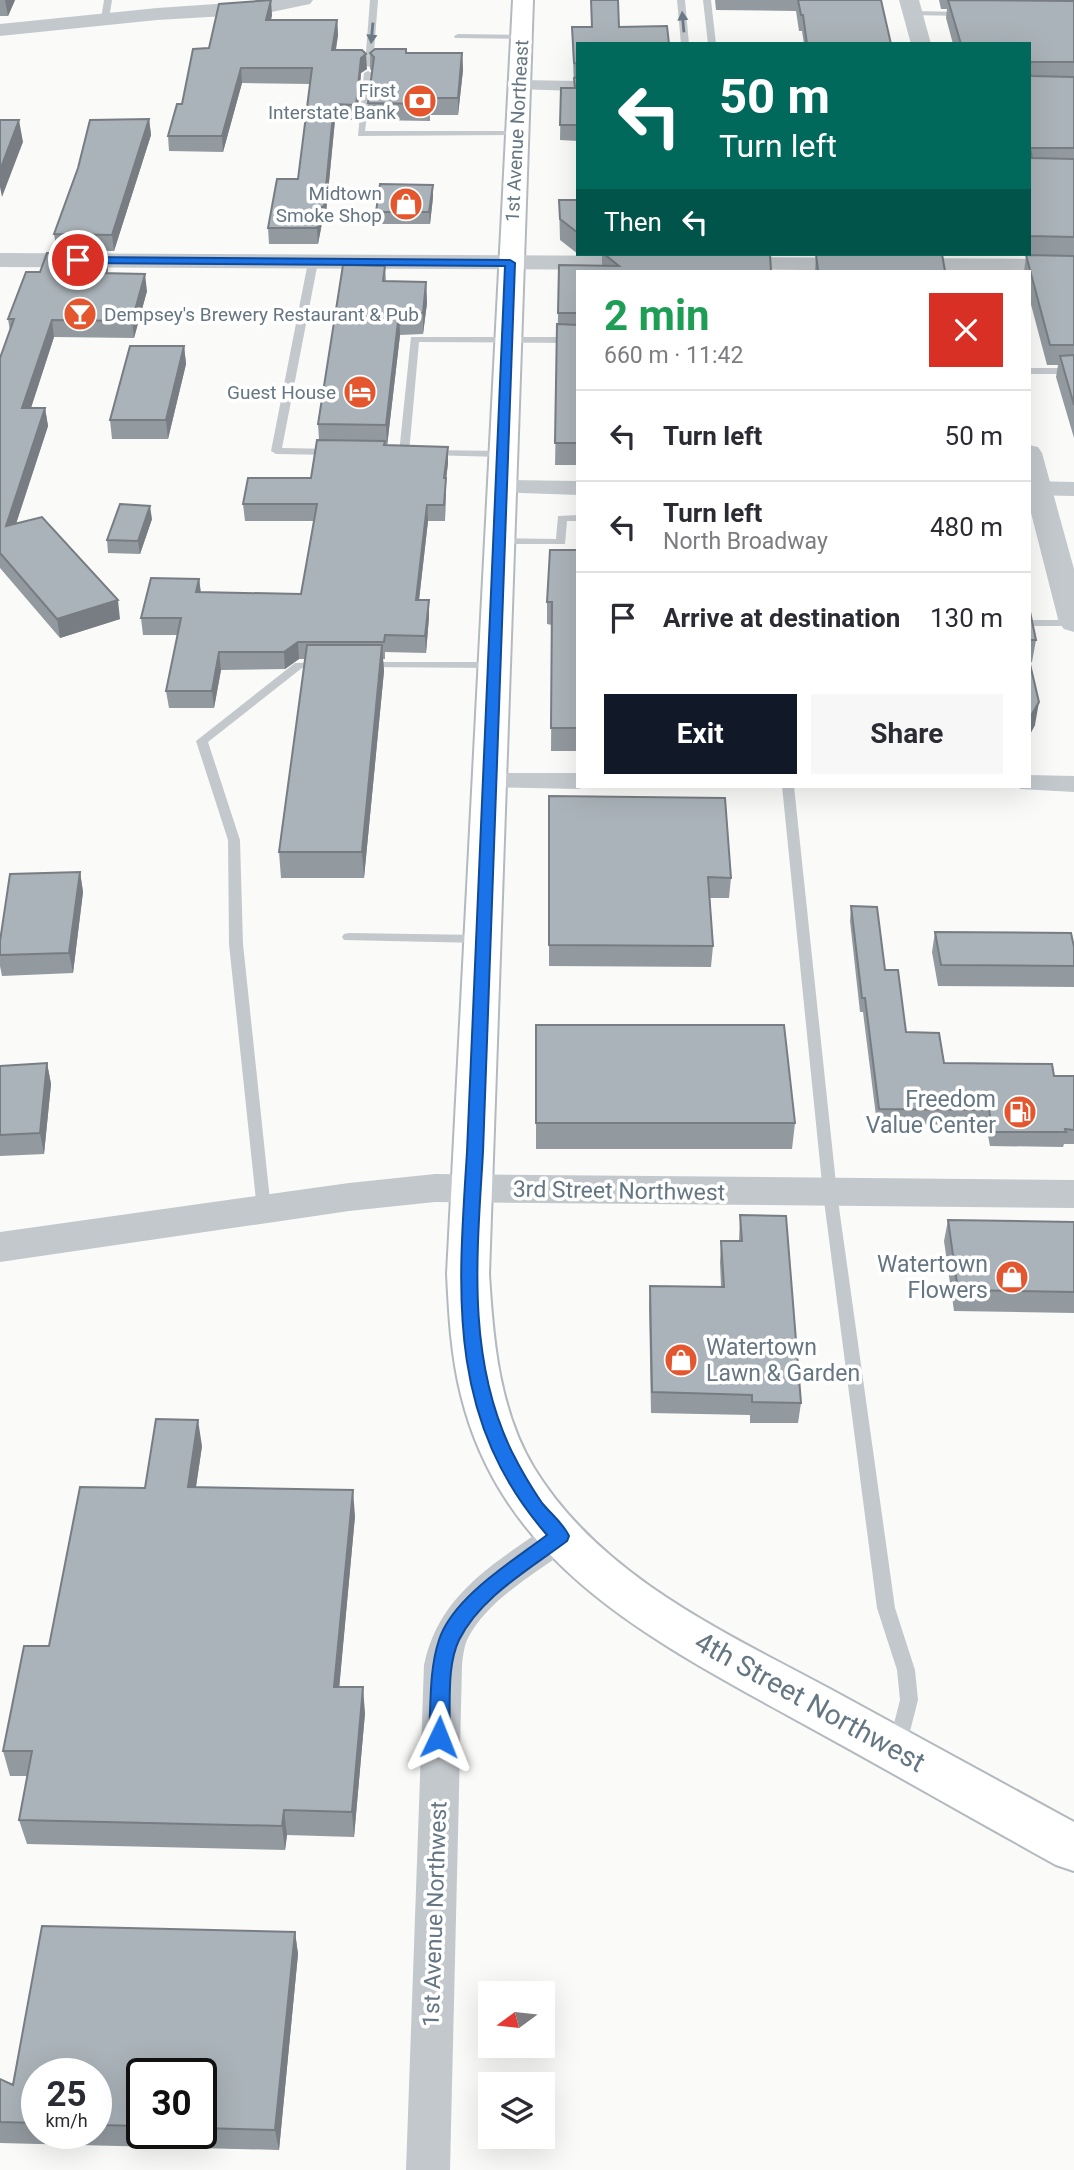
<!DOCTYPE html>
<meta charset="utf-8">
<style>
:root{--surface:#fff;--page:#f7f7f7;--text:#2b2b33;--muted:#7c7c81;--line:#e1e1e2;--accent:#111827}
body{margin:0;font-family:Roboto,sans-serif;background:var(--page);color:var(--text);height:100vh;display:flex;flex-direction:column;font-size:26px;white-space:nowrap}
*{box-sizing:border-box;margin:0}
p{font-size:23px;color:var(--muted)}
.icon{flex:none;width:38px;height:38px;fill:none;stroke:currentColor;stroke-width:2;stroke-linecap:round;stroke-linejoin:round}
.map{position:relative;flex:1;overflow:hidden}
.drawer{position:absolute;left:576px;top:270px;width:455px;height:518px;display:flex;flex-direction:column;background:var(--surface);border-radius:0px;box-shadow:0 7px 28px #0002}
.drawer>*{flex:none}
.hud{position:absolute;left:576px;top:42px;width:455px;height:214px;border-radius:0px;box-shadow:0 7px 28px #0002;background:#00695c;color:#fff;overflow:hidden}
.needle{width:46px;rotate:255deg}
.controls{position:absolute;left:478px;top:1981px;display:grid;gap:14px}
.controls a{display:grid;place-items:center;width:77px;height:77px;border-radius:0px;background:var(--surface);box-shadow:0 7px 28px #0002;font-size:35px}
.speed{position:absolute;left:21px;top:2058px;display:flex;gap:14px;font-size:35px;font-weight:700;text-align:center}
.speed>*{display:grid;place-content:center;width:91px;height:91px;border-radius:50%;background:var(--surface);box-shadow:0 7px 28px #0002;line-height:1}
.speed small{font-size:18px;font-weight:400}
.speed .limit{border:4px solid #111;border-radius:10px;background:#fff;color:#111}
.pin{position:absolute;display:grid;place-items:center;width:60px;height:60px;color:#fff;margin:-30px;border:4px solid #fff;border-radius:50%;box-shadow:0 2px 7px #0007}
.me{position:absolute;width:77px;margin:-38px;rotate:2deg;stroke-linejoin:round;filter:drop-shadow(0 0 5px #0008)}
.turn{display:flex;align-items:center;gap:24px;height:147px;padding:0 28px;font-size:32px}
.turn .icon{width:91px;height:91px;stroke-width:2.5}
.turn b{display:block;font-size:49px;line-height:60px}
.then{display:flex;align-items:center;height:66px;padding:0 28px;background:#0003;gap:14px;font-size:26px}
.round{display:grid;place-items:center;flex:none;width:74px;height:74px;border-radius:0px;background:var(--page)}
.summary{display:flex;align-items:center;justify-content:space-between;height:119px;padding:0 28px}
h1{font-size:42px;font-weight:700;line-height:52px;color:#1e9e55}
.button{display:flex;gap:14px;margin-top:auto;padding:14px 28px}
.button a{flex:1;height:80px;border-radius:0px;background:var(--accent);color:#fff;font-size:28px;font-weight:700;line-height:80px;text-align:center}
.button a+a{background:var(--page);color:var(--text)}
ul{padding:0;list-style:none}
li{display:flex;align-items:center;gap:21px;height:91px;padding:0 28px;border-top:2px solid var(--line)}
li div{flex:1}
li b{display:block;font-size:26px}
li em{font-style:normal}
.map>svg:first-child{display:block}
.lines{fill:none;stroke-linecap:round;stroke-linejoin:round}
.secondary-casing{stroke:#b3babf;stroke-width:4}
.service{fill:#c3c8cc;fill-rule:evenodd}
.minor{fill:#c3c8cc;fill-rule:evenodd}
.tertiary{fill:#c3c8cc;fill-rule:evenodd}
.secondary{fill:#fff;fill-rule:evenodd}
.wall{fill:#929a9f;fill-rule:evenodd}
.shaded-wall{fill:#777d82}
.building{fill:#aab3b9;stroke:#777d82;stroke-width:2}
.oneway{fill:#6a7a87}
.route{fill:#1a73e8;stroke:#114b97;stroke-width:2}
.labels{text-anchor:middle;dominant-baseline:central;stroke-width:7;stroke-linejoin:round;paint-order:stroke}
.far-poi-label{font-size:19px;fill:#657683;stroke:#fff;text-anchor:end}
.far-street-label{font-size:19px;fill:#657683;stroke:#fff}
.poi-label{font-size:23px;fill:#657683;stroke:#fff;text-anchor:end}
.street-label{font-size:23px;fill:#657683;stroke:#fff}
.near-street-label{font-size:28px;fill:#657683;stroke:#fff}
</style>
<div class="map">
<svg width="1074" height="2170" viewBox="0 0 1074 2170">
<rect width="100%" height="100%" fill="#fafaf8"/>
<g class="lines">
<defs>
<path id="secondary" d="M513,0H533L489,1274C493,1340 499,1410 534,1468C601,1577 724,1632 832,1690C913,1734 993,1778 1074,1822V1871L1056,1865C966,1815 877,1764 787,1715C648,1638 502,1563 461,1395C451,1355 449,1315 447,1274Z"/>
</defs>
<use href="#secondary" class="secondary-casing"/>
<path class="service" d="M104,0H112L109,19L105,21L101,19Z
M370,0H378L373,65L369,67L365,65Z
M677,0H685L689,44H681Z
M703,0H711L716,44H708Z
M912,11L964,12L968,14L964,16L909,15V11Z
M458,34L522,35L526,37L522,39L455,38L454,36Z
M368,71L372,73L365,131H517L521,133L517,135L358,136L364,73Z
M313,259L318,262L282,448L333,449L338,452L333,455L276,454L271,451L308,262Z
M411,337H578V343L419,342L409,453L404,456L399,453Z
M1029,368H1074V374H1029Z
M430,450L502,451L507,454L502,457L426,455L425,453Z
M578,515V521H567L565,544H498L493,541L498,538L556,539L558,516Z
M1029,620H1074V626H1029Z
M323,662L329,665L327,667L302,668L208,742L240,840L243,944L271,1210L269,1214H259L257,1210L229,944L228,840L196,741L295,663Z
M365,662H493L499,665L493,668L361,667L359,665Z
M782,786H794L837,1193L895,1608L915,1670L918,1700L906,1747L903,1753L897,1755L891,1753L888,1747L900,1700L897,1670L877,1608L823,1193Z
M349,933L480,935L487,939L480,943L344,940L342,937L344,934Z"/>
<path class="minor" d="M520,80L578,81V91L514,89L511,85L514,81Z
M501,480L578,481V495L493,492L490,487L493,482Z
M1029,481L1074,482V496L1029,495Z
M488,773H578V786H588L578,789L479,787L475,781L479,775Z
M1029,775L1074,776V792L1020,789L1018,786H1029Z
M560,1521L573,1526L578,1536L573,1546C538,1572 489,1598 468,1638C464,1646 463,1656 462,1665L450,2170H406L424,1665C439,1594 493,1565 547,1526Z"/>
<path class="tertiary" d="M273,0H313L310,4L262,14L157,20L0,36V24L157,8Z
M899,0H919L931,44H911Z
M0,253L650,256L658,258L662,263L658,268L650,270L0,267Z
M722,257L1074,259V273L714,269L710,264L714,259Z
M1029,445L1038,447L1042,453L1074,569V632L1064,629L1059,623L1029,505Z
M435,1174L1074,1180V1208L435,1202L349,1211L0,1262V1232L349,1183Z"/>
<use href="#secondary" class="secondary"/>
</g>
<path class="wall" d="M0,0H15L8,16H0Z
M618,0L578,44V141L560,140L561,88H574L572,27H591Z
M715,0H881L891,44H804L802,31H799L796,11L716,10Z
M939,0H1074V438L1056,377L1058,365H1047L1029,297V271H1024L1026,256H1018L1017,254H1029V44H953L946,18L947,9H941Z
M272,15L271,20H337L338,35L336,50L367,69L361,73L357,120H335L325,223H322L318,244H269L268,228L298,179L310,84L242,83L223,152L169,151L168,136L209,48Z
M370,53H462L463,70L458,115H430V121L369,120L368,103L372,71L370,69Z
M149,119L151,135L114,251H57L54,234Z
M433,197L430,224H376V212Z
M559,200H578V254L560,240Z
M602,254H770L578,271V465H555L559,265L602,266Z
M812,254H935L818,271H815L816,255H812Z
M385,266L386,281L426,282L427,303L423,334L400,335L387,445L448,447V463L446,480L445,521H428L419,600H429V617L426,653L385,652V659H383L384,671L364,878H281L279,852L305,659H299L285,669L221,670L214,708H169L166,691L178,635H143L141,618L199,579L201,592L301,594L314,521H245L243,504L311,478L319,440L318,424Z
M108,270L107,273L147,291L134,338L54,337L31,408H45L48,426L16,524L120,619L60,638L0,568V358L10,331L8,319Z
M184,346L186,364L168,439H112L110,420Z
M152,519L140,554L108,553L107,540Z
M578,550V751H551L552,625L547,624V602Z
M1029,607L1036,640L1032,662L1030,663L1035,725L1029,736Z
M549,796L731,878L729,898H710L713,946L711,967L549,966Z
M80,872L83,892L73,973L2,976L0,966V941Z
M851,906L885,970L906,1032L944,1063L1054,1076H1074V1144H1064L1063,1147L990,1146L986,1125L877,1124L863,1012H860L850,921Z
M935,932L1074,947V987L938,986L932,952Z
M536,1025L795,1123L792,1149H536Z
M47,1063L51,1084L44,1154L0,1156V1066Z
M740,1215L801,1403L798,1423H750V1415L651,1413L649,1306L650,1286L721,1287L720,1262L721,1241H739Z
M948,1220L1074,1222V1313L954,1311L944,1241Z
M202,1446L196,1487L355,1516L339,1687L365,1713L354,1837L287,1835L285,1850L27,1844L19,1820L28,1776H10L3,1751L49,1646L145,1488Z
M42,1926L295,1932L298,1954L279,2150L0,2143V2079L13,2085ZM37,2074H96V2133H37ZM142,2074H201V2133H142Z"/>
<path class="shaded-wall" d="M5,0H15L8,16Z
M271,0L272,15L267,35L266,20Z
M337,20L338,35L333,65L332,50Z
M462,53L463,70L458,115V98Z
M366,54L367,69L361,73L357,120L356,105L361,58Z
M241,68L242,83L223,152L222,136Z
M334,104L335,120L325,223L324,207Z
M149,119L151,135L114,251L112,235Z
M19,120L23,142L2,197L0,187V170Z
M433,185V197L430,224L429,212Z
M321,207L322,223L318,244L317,228Z
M106,253L108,270L102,290L99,273Z
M145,274L147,291L134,338L132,321Z
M426,282L427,303L423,334V313Z
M399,313L400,335L387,447L386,425Z
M52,320L54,337L25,426L22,408Z
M184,346L186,364L168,439L166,420Z
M45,408L48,426L9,545L6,526Z
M448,447V463L446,480L445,521L444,478Z
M427,505L428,521L417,617L416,600Z
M150,506L152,519L140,554L138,541Z
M199,579L201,596L196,592Z
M118,600L120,619L60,638L57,619Z
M429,600V617L426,653L425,636Z
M298,642L299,659L285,669L284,652Z
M382,645L384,671L364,878L362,852Z
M219,652L221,670L214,708L212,691Z
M1039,702L1035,725L1029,736V719Z
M80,872L83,892L73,973L69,953Z
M47,1063L51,1084L44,1154L40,1133Z
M198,1420L202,1446L192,1513L188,1487Z
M353,1490L355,1516L337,1712L334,1687Z
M363,1687L365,1713L354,1837L352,1812Z
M284,1810L287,1835L285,1850L282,1826Z
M295,1932L298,1954L279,2150L275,2130Z"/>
<path class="building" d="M271,0L266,20H337L332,50H362L366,54L361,58L356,105L334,104L324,207H321L317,228H268L277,179H298L312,68H241L222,136H168L177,104H182L193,49L209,48L219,4Z
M591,0H618L619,27L667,26L669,44H578V64L574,63L572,27H592Z
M798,0H881L891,44H807L803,15H801Z
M948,0L1074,1V62H1030L1029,73V44H961Z
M375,49H406V53H462L458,98H430L429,104L368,103L374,57L370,53Z
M1029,74L1032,76L1074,77V148H1030L1032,158L1074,159V237L1029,236Z
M578,77V125H560L561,88H575L574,78Z
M149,119L112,235L54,234L78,168L90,120Z
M0,120H19L0,170Z
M380,184L433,185L429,212H376Z
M559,200H578V233L560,219Z
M47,253H106L99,273L145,274L132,321L52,320L22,408H45L6,526L42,517L118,600L57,619L0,553V358L14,319H8L26,272H40Z
M604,254H770L771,271H578V313H558L559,265L619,266Z
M816,254H942L945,271H818Z
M1026,255L1074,256V345H1050Z
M343,265L385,266L383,281L426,282L423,313H399L386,425L318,424Z
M557,324L578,325V443H555Z
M130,346H184L166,420H110Z
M1074,355V405L1060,356Z
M317,440L385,441L384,445L448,447L444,478H446L444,505H427L416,600H429L425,636L385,635L384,642H298L284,652H219L212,691H166L181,618H141L151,578L199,579L196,592L301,594L317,504H243L248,478H311Z
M120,504L150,506L138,541L107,540Z
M550,550H578V728H551L552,602H547Z
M1029,607L1036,640H1029Z
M307,645H382L362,852H279Z
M1029,660L1039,702L1029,719Z
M549,796L725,798L731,878L708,877L713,946L549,945Z
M80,872L69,953L0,955V941L10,874Z
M851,906L877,907L885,970H898L906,1032L939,1033L944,1063L1052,1064L1054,1076H1074V1130L1065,1129L1066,1132H993L989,1110L879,1109L865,998H862Z
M935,932L1071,933L1074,947V966L941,965Z
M536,1025H784L795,1123H536Z
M47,1063L40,1133L0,1135V1066Z
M740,1215L786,1216L801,1403L752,1402V1395L652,1392L650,1286L724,1287L721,1241H742Z
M948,1220L1074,1222V1292L958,1290Z
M156,1419L198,1420L188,1487L353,1490L334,1687H363L352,1812L284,1810L282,1826L19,1820L32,1751H3L24,1646H49L80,1487L145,1488Z
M42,1926L295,1932L275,2130L201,2128V2074H142V2126L96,2125V2074H37V2123L0,2122V2079L13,2085Z"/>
<defs><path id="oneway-solid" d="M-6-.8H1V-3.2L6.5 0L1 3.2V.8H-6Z" transform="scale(1.75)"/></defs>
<g class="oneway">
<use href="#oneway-solid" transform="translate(683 22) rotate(-95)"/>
<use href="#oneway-solid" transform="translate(372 33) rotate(95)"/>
</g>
<path class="route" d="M78,257L510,260L515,263L483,1152C477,1253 466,1358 512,1452C521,1470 531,1487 542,1503C551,1514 563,1523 569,1536L567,1541C530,1569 480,1597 459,1640C446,1667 451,1707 449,1737L446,1743L439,1746L432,1743L429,1737C431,1705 429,1670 439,1640C453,1597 513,1561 547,1535C446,1419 458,1294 467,1152L505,266L75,263V258Z"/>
<defs>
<symbol id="bank-disc" viewBox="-11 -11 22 22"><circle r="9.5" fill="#e4572e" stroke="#fff"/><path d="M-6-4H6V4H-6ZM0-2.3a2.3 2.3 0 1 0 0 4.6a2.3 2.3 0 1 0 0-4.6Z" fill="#fff"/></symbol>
<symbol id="shop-disc" viewBox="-11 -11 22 22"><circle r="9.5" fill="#e4572e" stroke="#fff"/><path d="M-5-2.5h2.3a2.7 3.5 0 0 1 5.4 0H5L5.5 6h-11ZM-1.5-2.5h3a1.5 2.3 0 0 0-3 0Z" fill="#fff"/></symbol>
<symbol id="bar-disc" viewBox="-11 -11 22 22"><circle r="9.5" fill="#e4572e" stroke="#fff"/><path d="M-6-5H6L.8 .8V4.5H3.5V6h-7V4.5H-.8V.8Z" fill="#fff"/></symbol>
<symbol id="hotel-disc" viewBox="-11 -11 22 22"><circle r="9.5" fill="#e4572e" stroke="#fff"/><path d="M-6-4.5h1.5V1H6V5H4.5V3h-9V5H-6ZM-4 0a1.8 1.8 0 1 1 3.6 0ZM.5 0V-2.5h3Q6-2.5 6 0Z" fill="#fff"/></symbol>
<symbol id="fuel-disc" viewBox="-11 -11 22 22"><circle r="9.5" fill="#e4572e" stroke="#fff"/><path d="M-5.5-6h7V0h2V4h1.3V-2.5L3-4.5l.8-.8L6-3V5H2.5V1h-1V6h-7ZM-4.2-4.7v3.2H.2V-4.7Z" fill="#fff"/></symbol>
</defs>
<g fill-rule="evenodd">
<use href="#bank-disc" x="401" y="82" width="38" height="38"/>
<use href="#shop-disc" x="387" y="185" width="38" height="38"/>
<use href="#bar-disc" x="61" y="295" width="38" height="38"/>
<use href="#hotel-disc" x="341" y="373" width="38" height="38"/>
<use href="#fuel-disc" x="1001" y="1093" width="38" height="38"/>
<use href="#shop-disc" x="993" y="1258" width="38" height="38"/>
<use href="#shop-disc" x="662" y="1341" width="38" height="38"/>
</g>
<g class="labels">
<g class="far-poi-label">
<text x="396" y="90">First<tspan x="396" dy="22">Interstate Bank</tspan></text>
<text x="382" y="193">Midtown<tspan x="382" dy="22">Smoke Shop</tspan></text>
<text x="104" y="314" text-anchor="start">Dempsey's Brewery Restaurant &amp; Pub</text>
<text x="336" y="392">Guest House</text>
</g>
<g class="far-street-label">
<text transform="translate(517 131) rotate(-87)">1st Avenue Northeast</text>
</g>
<g class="poi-label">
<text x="996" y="1099">Freedom<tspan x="996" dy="26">Value Center</tspan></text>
<text x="988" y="1264">Watertown<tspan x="988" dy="26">Flowers</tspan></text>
<text x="706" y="1347" text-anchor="start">Watertown<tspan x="706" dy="26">Lawn &amp; Garden</tspan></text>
</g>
<g class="street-label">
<text transform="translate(619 1191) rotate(1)">3rd Street Northwest</text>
<text transform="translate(435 1914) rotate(-88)">1st Avenue Northwest</text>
</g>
<g class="near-street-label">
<text transform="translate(810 1702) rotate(29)">4th Street Northwest</text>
</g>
</g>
</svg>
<div class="controls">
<a><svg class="needle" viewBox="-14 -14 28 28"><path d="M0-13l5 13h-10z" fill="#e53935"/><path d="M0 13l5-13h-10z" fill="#7c7c81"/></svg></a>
<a><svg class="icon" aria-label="layers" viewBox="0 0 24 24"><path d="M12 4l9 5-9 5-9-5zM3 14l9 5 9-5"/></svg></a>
</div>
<div class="speed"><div>25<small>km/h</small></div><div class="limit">30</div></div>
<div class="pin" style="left:78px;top:260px;background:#d93025"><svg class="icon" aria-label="arrive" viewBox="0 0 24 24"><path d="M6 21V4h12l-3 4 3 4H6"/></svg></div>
<svg class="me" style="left:439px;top:1737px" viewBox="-20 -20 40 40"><path d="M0-17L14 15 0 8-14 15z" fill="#1a73e8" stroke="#fff" stroke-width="4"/></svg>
<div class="hud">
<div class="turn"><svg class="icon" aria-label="left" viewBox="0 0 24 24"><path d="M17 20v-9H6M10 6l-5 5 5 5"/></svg><div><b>50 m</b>Turn left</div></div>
<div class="then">Then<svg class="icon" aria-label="left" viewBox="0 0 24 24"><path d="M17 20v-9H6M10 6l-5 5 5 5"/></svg></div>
</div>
<section class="drawer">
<div class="summary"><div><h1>2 min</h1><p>660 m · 11:42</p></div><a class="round" style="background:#d93025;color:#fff"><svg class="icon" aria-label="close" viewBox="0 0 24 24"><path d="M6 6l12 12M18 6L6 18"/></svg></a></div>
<ul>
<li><svg class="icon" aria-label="left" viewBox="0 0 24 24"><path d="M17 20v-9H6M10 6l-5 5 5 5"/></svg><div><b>Turn left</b></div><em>50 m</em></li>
<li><svg class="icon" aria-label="left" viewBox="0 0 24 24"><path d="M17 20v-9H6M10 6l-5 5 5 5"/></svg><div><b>Turn left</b><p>North Broadway</p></div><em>480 m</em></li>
<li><svg class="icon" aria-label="arrive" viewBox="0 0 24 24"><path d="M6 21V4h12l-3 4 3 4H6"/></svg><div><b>Arrive at destination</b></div><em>130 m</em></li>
</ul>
<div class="button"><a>Exit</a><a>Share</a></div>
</section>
</div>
